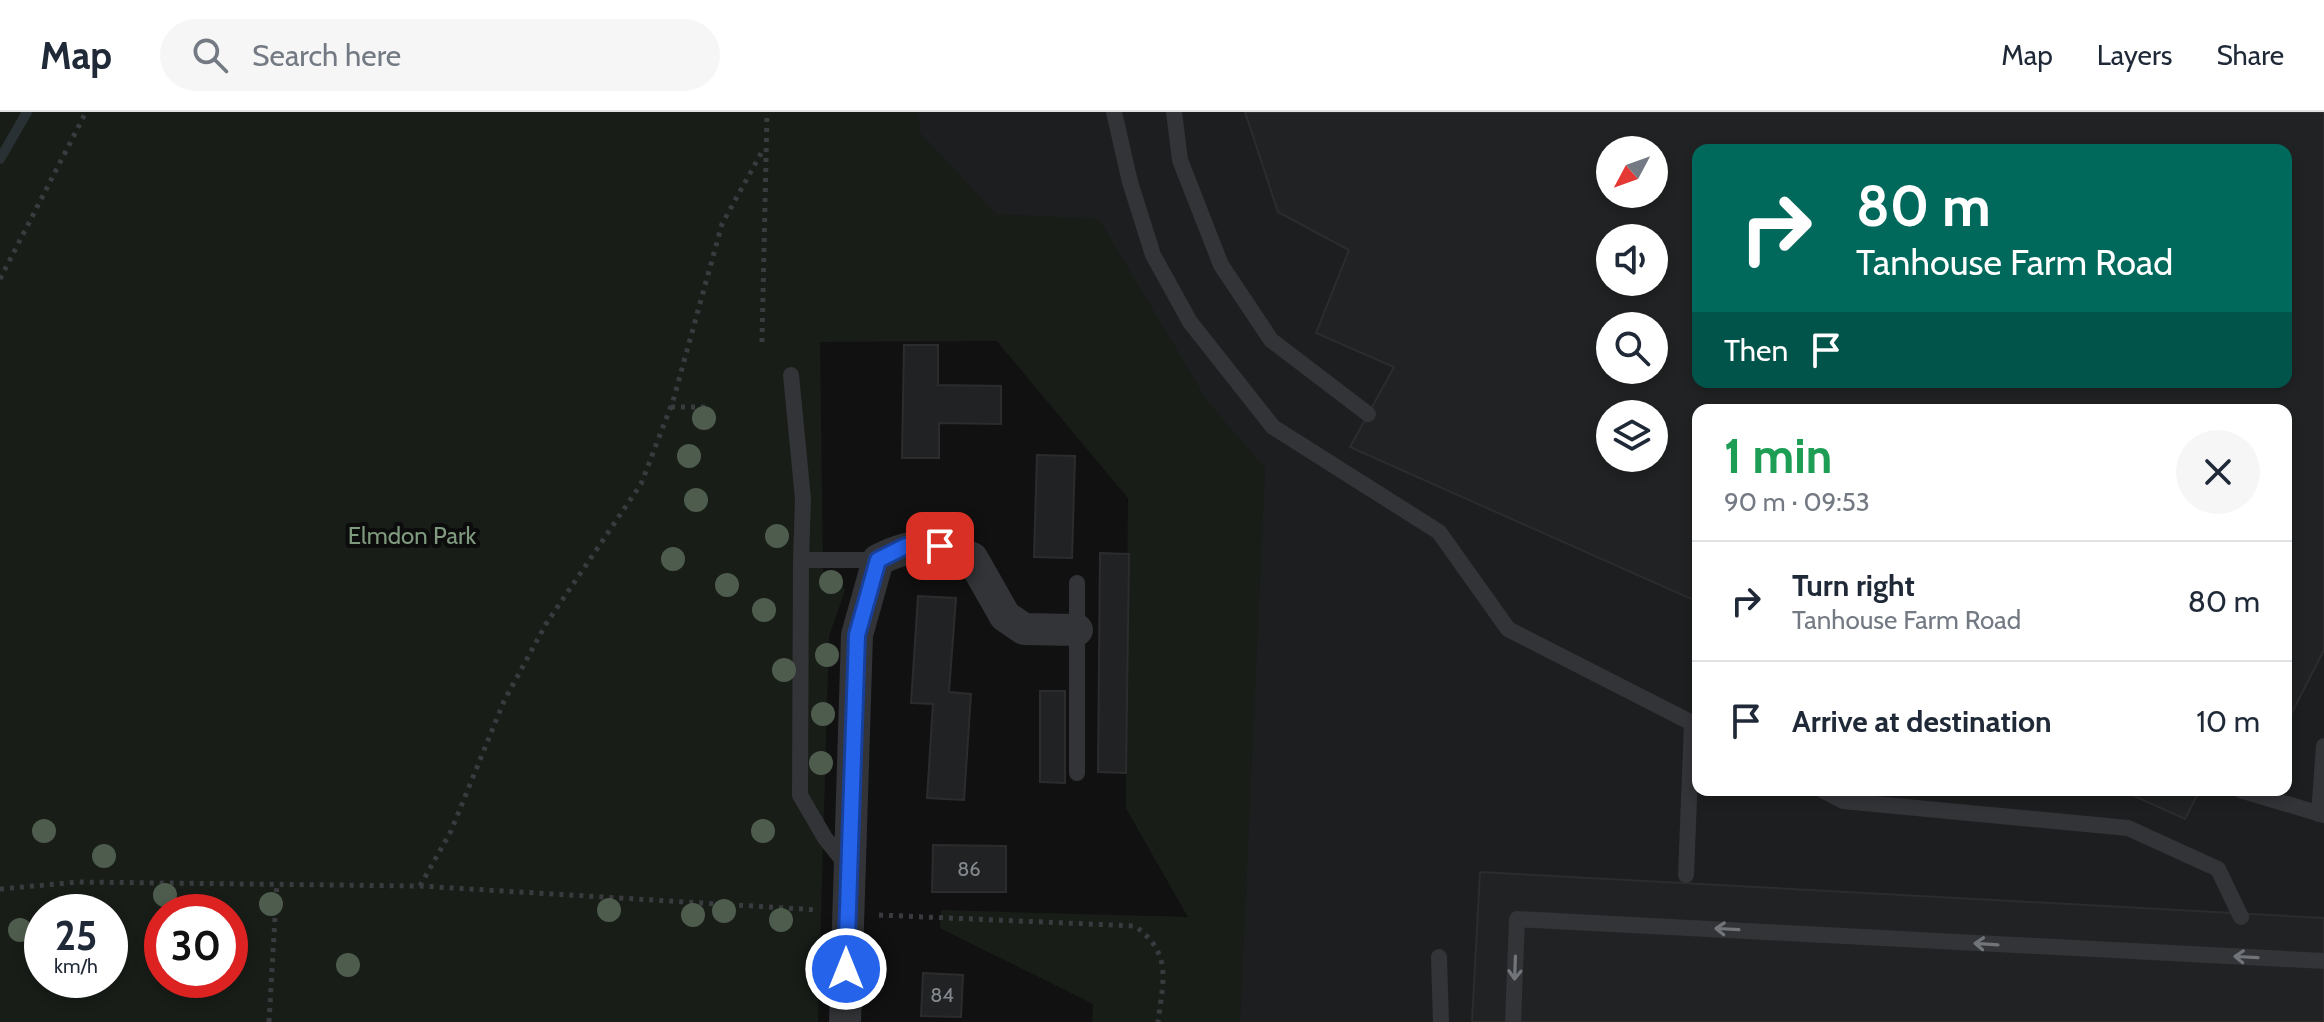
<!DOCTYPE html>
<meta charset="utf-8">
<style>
:root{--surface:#fff;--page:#f6f6f7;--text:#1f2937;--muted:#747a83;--line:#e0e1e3}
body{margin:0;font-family:Cabin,sans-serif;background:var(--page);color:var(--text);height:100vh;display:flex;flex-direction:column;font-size:30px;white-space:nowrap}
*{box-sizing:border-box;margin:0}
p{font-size:26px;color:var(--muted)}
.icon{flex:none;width:44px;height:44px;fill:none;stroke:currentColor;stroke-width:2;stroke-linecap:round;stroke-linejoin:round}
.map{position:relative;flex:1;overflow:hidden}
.details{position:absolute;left:1692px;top:292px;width:600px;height:392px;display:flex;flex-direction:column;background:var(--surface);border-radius:16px;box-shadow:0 4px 12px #0003}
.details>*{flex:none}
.top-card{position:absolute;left:1692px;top:32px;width:600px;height:244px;border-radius:16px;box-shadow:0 4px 12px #0003;background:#00695c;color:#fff;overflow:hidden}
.needle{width:52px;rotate:229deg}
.tools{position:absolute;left:1596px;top:24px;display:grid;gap:16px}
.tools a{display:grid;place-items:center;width:72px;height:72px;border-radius:50%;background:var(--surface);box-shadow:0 4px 12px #0003;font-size:40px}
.speed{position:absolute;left:24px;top:782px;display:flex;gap:16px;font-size:40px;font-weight:700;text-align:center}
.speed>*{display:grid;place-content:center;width:104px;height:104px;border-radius:50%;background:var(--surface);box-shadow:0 4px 12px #0003;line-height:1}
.speed small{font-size:20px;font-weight:400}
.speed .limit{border:12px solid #d22;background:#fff;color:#111}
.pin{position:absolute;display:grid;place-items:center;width:68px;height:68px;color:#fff;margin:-34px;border-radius:16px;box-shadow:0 4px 12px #0006}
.me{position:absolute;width:88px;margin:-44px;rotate:0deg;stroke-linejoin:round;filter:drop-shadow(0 0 6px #0008)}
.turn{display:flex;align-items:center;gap:28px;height:168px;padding:0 32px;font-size:36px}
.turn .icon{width:104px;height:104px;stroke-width:2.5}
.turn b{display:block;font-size:56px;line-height:68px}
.then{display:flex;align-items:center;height:76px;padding:0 32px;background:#0003;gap:16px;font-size:30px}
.round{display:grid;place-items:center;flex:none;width:84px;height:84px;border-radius:42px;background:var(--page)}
.headline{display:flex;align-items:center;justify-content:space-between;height:136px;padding:0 32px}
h1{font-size:48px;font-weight:700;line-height:60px;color:#1e9e55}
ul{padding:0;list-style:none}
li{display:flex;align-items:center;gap:24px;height:120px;padding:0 32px;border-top:2px solid var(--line)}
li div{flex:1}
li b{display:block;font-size:30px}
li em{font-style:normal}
header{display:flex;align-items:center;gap:48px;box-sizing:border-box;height:112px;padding:0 40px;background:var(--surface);border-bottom:2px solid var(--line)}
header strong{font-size:38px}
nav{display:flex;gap:44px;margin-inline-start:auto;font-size:28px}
.search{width:560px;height:72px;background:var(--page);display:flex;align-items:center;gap:20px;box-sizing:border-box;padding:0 28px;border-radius:44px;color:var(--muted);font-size:30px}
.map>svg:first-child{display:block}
.built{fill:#1d1e1f;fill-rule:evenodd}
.green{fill:#181d18;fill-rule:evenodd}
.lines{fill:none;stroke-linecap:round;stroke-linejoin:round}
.stream{stroke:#293134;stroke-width:10}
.building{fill:#212223;stroke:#2c2c2e;stroke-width:2;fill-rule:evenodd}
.path{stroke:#393b3e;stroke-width:5;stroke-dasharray:4 6;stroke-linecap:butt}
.service{stroke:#333437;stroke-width:16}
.minor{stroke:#333437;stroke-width:32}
.tree{fill:#4e5c4d}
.oneway{stroke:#71757a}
.route-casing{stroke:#184099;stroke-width:20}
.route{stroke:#2563eb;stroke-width:14}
.labels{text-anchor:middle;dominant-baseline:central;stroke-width:8;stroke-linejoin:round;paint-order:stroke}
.number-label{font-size:20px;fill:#83888e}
.park-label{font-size:24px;fill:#7f9a7e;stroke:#0c0c0d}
</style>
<header>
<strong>Map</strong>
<div class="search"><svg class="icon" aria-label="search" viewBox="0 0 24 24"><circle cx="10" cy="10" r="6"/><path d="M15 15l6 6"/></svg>Search here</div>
<nav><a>Map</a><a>Layers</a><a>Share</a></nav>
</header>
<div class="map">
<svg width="2324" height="910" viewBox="0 0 2324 910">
<rect width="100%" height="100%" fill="#111112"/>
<path class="built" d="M834,0H2324V910H1165L1163,824L1141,804L1188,805L1126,696L1128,386L997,229H820ZM1610,38H1654V82H1610ZM1698,38H2286V270H1698ZM1610,126H1654V170H1610ZM1610,214H1654V258H1610ZM1698,298H2286V678H1698ZM1610,302H1654V346H1610Z"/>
<path class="green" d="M0,0H918L920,21L996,102L1099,107L1207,289L1265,356L1240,910H1092L1093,892L940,816L941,798L1188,805L1126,696L1128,386L997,229L820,230L823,459L837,461L845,479L829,524L818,910H0ZM42,800H110V868H42ZM162,800H230V868H162Z"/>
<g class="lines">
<path class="stream" d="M0,47L27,0"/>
</g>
<path class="building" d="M1245,0H2324V538L2286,612V298H1698V490L1350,335L1394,255L1316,221L1349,138L1278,100ZM1610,38H1654V82H1610ZM1698,38H2286V270H1698ZM1610,126H1654V170H1610ZM1610,214H1654V258H1610ZM1610,302H1654V346H1610Z
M904,233H938V273L1001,274V312L939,311V346H902Z
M1037,343L1075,344L1072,446L1034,445Z
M1100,441L1129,442L1126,661L1098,660Z
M918,484L956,486L949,580L971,582L964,688L927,686L933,592L911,591Z
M1040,579H1065V671L1040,670Z
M2121,678H2200L2185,707Z
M933,733L1006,734V780H932Z
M1480,760L2324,806V910H1472Z
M923,861L963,863L961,905L921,904Z"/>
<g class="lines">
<path class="path" d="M0,167L86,0
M762,230L767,0
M671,295H710
M420,774L451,719L504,589L546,512L641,372L673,289L722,112L764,36
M0,777L79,770L420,774L818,798
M879,803L1135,814C1173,842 1163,868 1158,910
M269,910L277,771"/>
<path class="service" d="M1114,0L1130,70L1153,143L1190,210L1273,315L1439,420L1508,517L1698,614
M1174,0L1180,48L1221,153L1271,228L1368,302
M791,263L803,387L801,448
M1077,471V661
M1822,678L1843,689L2128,716L2218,757L2241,805
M2240,678L2324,703
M2319,702L2324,634
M848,755L825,726L800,683L801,448H878
M1686,763L1692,611
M1439,845L1441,910
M1513,910L1517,807L2324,849"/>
<path class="minor" d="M845,910L857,523L878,448C916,429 933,432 972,446L1005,504L1024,517L1077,518"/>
</g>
<g class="tree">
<circle cx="704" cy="306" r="12"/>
<circle cx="689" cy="344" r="12"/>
<circle cx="696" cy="388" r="12"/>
<circle cx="777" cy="424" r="12"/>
<circle cx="673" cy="447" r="12"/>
<circle cx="831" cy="470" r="12"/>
<circle cx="727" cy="473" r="12"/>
<circle cx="764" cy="498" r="12"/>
<circle cx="827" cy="543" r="12"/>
<circle cx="784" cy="558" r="12"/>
<circle cx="823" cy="602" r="12"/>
<circle cx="821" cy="651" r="12"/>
<circle cx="44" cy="719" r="12"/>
<circle cx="763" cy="719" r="12"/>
<circle cx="104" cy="744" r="12"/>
<circle cx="165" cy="783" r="12"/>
<circle cx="271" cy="792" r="12"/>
<circle cx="609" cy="798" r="12"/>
<circle cx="724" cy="799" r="12"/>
<circle cx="693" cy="803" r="12"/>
<circle cx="781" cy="808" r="12"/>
<circle cx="20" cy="818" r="12"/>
<circle cx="348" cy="853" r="12"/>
</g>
<defs><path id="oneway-shaft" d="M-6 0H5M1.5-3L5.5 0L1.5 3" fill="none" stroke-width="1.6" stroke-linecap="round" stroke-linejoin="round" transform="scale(2)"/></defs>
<g class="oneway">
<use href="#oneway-shaft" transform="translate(1727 817) rotate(-177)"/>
<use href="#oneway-shaft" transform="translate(1986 832) rotate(-176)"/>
<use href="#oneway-shaft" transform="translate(2246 845) rotate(-177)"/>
<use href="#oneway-shaft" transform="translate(1515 856) rotate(92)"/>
</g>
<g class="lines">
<defs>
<path id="route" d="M846,857L857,523L878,448L906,434H940"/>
</defs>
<use href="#route" class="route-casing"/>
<use href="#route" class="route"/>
</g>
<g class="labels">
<g class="number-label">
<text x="969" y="757">86</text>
<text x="942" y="883">84</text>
</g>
<g class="park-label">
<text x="412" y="423">Elmdon Park</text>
</g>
</g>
</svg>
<div class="tools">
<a><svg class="needle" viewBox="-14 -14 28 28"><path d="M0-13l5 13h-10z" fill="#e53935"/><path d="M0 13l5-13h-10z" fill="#747a83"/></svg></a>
<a><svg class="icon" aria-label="sound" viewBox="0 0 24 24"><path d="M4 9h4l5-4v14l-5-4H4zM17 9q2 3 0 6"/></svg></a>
<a><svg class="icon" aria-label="search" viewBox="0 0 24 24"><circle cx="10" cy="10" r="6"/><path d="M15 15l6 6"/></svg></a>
<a><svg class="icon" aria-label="layers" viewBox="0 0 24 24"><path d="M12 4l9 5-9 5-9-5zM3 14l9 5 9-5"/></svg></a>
</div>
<div class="speed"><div>25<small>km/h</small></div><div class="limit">30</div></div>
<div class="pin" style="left:940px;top:434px;background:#d93025"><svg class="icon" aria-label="arrive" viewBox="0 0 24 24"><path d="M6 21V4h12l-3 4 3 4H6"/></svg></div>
<svg class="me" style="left:846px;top:857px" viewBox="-20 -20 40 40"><circle r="17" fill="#2563eb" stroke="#fff" stroke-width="3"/><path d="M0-11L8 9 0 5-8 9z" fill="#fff"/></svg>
<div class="top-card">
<div class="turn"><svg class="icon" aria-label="right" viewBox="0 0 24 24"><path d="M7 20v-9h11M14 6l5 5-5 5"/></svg><div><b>80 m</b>Tanhouse Farm Road</div></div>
<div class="then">Then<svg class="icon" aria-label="arrive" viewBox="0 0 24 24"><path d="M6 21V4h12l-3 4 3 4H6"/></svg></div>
</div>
<section class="details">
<div class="headline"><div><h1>1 min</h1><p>90 m · 09:53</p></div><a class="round"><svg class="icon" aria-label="close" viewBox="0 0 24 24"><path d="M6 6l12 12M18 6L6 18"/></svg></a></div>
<ul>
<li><svg class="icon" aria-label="right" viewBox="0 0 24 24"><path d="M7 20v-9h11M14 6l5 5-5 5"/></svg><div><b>Turn right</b><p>Tanhouse Farm Road</p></div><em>80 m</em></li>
<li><svg class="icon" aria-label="arrive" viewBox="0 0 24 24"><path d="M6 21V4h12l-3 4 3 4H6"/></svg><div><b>Arrive at destination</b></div><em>10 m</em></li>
</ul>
</section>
</div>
